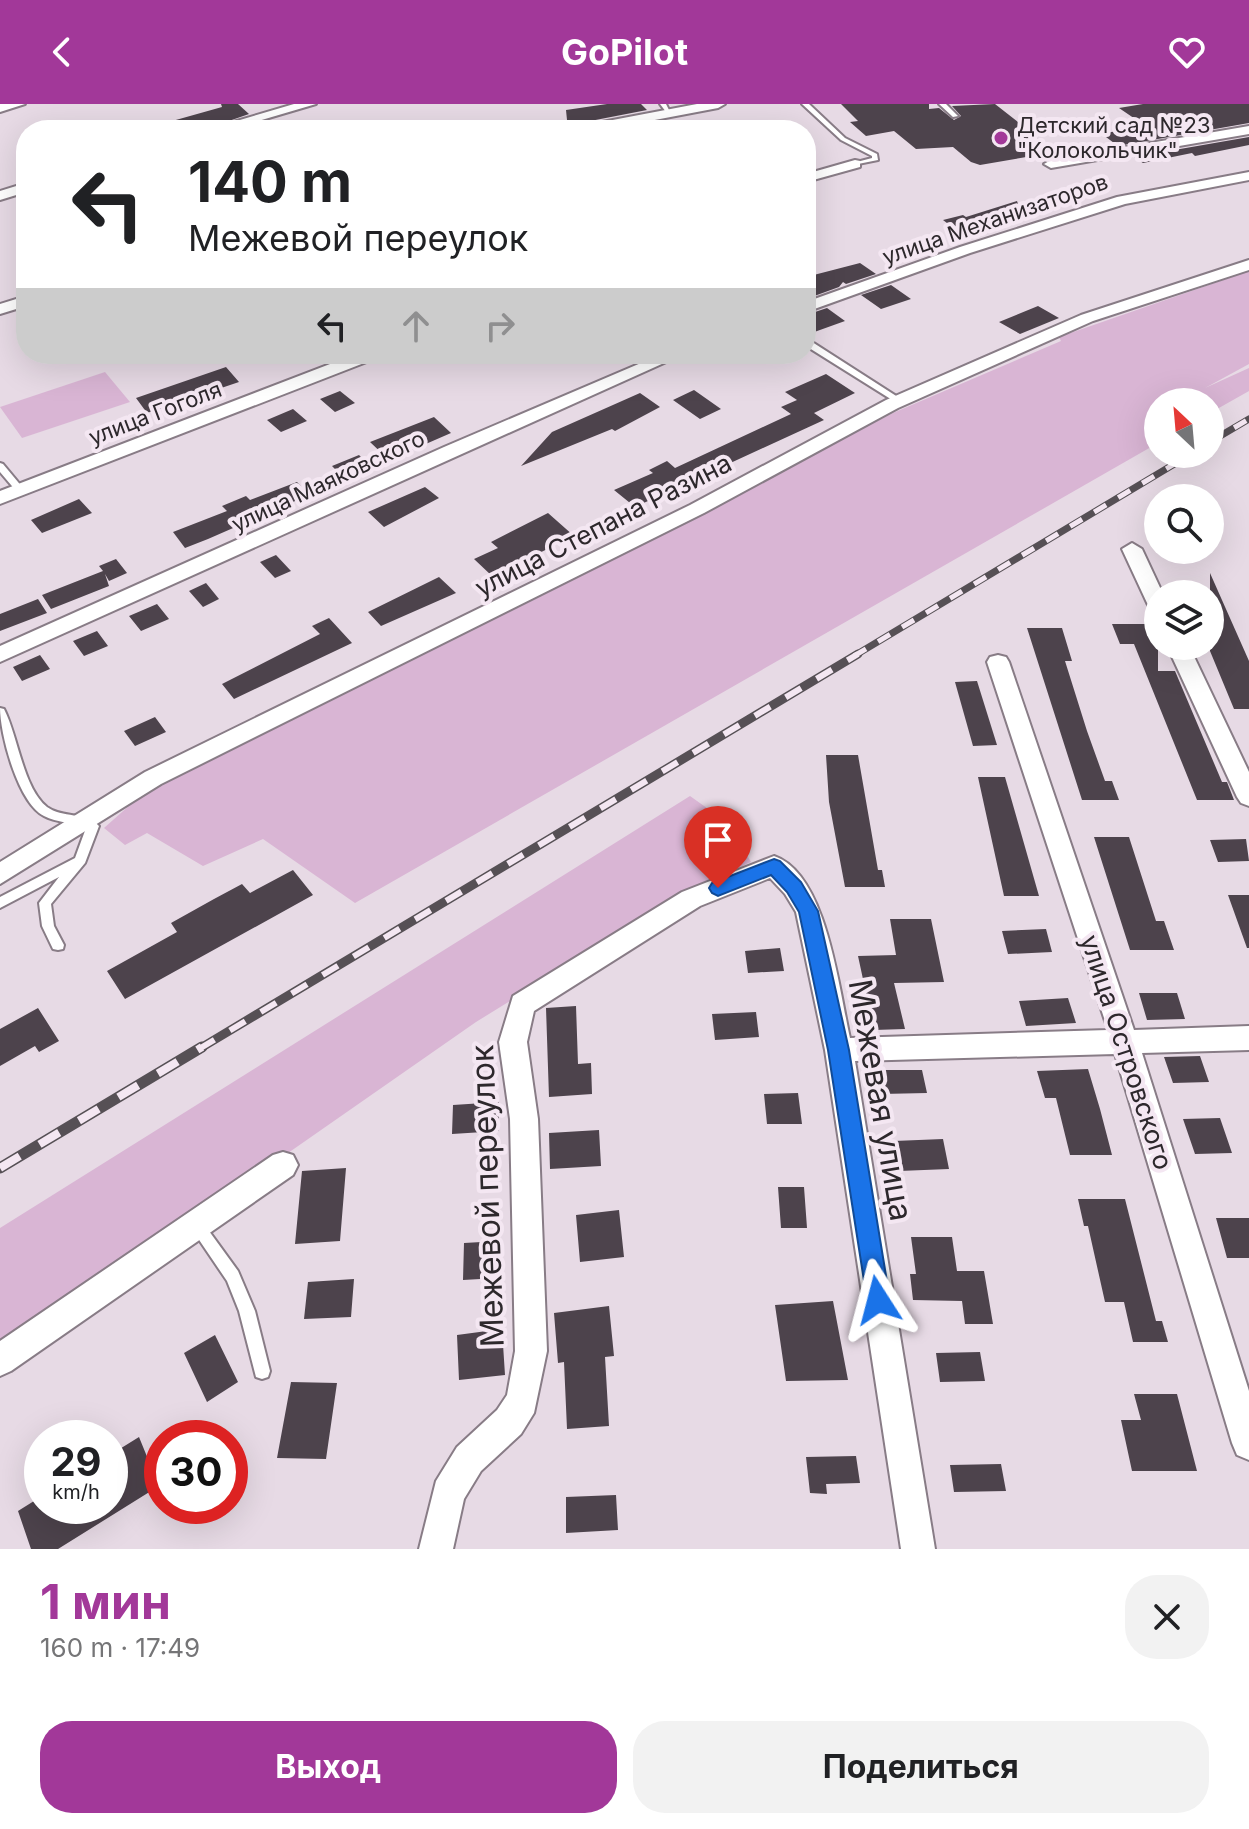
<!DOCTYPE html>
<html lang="ru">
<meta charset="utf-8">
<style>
:root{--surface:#fff;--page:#f2f2f2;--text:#202124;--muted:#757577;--accent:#a23899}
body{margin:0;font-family:Inter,sans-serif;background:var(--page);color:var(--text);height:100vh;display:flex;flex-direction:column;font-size:30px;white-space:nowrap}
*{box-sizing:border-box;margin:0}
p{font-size:26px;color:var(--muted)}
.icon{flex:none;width:44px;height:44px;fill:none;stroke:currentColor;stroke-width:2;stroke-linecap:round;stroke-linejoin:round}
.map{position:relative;height:1445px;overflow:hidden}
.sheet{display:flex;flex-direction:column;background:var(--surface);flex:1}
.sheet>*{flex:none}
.top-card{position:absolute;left:16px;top:16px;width:800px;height:244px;border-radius:32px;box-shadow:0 8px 32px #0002;background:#fff;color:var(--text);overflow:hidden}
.needle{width:52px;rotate:334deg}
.fabs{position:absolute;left:1144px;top:284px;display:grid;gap:16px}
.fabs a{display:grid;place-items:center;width:80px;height:80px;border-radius:50%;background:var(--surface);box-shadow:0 8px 32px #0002;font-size:40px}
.speed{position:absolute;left:24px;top:1316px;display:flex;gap:16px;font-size:40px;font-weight:700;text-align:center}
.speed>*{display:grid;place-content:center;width:104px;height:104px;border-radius:50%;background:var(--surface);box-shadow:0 8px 32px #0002;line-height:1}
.speed small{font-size:20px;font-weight:400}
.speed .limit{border:12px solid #d22;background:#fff;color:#111}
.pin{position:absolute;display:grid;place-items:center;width:68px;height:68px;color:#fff;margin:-82px -34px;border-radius:50% 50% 50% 0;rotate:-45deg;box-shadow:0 0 8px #0007}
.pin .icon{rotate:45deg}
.me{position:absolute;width:88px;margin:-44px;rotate:351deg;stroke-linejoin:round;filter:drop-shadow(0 0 6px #0008)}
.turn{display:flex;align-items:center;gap:28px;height:168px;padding:0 40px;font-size:36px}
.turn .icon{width:104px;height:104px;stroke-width:2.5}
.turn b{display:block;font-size:56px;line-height:68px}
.lanes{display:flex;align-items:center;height:76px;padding:0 40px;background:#0003;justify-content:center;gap:40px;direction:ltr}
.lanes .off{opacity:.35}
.round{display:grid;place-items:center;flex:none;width:84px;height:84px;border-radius:32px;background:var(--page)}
.headline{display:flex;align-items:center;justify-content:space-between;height:136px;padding:0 40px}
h1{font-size:48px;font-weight:700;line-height:60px;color:var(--accent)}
.primary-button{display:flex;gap:16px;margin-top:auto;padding:16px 40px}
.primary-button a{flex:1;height:92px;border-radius:32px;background:var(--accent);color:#fff;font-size:32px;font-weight:700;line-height:92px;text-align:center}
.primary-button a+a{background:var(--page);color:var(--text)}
header{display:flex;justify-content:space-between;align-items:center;height:104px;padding:0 40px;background:var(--accent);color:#fff;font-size:36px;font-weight:700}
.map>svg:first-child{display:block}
.green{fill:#d9b5d4}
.building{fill:#4d434c}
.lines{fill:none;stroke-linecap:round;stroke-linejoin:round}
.service-casing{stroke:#887c86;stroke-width:4}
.minor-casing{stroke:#887c86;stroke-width:4}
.service{fill:#fff;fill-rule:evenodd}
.minor{fill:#fff;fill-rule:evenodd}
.rail-far2-casing{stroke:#565055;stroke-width:7}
.rail-far1-casing{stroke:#565055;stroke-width:9}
.rail-casing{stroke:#565055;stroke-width:11}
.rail-far2{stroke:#f4e7f2;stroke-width:5;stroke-dasharray:14;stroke-linecap:butt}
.rail-far1{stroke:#f4e7f2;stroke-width:6;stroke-dasharray:18;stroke-linecap:butt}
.rail{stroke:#f4e7f2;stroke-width:8;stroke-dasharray:23;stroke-linecap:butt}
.route{fill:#1a73e8;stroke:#114b97;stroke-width:2}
.poi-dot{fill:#a23899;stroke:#f4e7f2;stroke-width:3}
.labels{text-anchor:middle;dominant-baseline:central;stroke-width:8;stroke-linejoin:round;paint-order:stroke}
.far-poi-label{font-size:22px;fill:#2d282c;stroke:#f4e7f2;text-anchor:start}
.far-street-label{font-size:22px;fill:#2d282c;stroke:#f4e7f2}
.street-label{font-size:26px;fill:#2d282c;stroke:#f4e7f2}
.near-street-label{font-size:32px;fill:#2d282c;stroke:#f4e7f2}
</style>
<header><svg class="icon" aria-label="back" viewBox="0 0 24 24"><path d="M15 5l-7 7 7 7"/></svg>GoPilot<svg class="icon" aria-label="heart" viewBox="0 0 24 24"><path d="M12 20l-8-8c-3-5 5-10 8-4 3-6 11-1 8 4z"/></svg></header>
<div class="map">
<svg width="1249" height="1445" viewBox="0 0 1249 1445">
<rect width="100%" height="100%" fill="#e7dae5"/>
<path class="green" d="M1249,167V260L1205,284L1249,264V287L1210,309V298H1158V339L355,799L263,735L203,762L147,729L125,741L104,724L149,684L893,309L1061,237L1059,233Z
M105,268L130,298L22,334L0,303Z
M690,692L728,719L751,758L683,790L476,918L0,1250V1124Z"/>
<path class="building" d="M221,0H238L249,10L203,26H159L158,21L222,3Z
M607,0H641L647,6L580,19L568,26L566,6Z
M841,0H929V5L939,4L954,16L961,12L952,2L995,0L1056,48L980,61L971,58L953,43L916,45L894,27L866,32L850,18L858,17Z
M1143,0H1249V19L1118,42L1102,30L1144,21L1119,4Z
M1249,33V41L1195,52L1192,49L1143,59L1134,53Z
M1017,97L1022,112L964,132L943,116L963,111L966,113Z
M860,159L876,170L846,180L843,178L839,183L806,195V173Z
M891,181L911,195L881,205L861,191Z
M1038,202L1059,214L1020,230L999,218Z
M827,204L845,217L806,231V211Z
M226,263L239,278L147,309L136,294Z
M826,270L855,289L814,309L824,316L635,403L614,386L653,369L649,366L667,357L675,364L791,310L781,303L797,296L785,288Z
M694,286L721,305L700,315L673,296Z
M340,287L355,299L335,308L320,295Z
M640,289L660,303L615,327L612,325L521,362L552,328Z
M293,305L307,317L281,328L267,316Z
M434,313L451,329L389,356L370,338Z
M359,351L373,365L346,376L332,362Z
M297,378L309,391L208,435L185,444L173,428L227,407L222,402L246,392L250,396Z
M425,383L439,394L384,423L368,408Z
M79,395L92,409L42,429L31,416Z
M548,409L574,432L492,472L474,455L498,444L491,438Z
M276,451L291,467L275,474L260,458Z
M116,455L127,469L109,477L105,470L109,482L51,505L42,491L103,467L99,462Z
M1210,469L1249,557V605H1234L1210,547Z
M439,473L456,489L381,522L368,508Z
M206,479L219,495L203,503L189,487Z
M38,495L47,509L0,527V510Z
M157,500L169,515L141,527L129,512Z
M329,514L352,539L234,595L222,580L320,530L312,522Z
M1112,520H1154L1158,529V567H1175L1222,678H1227L1234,696H1197L1134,540H1120Z
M1027,524H1062L1072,557H1065L1087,627L1105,677H1112L1119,696H1082Z
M97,527L108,542L84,552L73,537Z
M40,551L50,565L22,577L13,563Z
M977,577L997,641L973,642L955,578Z
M155,613L166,628L135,642L124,627Z
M826,651H858L878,766H882L885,783H845L829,698Z
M978,673H1005L1039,792H1004Z
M1094,733H1129L1156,817H1164L1174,846H1130Z
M1246,735L1249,757L1218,758L1210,736Z
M293,766L313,791L125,895L107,867L177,828L171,819L214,795L242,780L250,789Z
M1228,791H1249V844H1247Z
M890,815H931L944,878L894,879L905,925L874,926L858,852L896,851Z
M1046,825L1052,848L1008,850L1002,827Z
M780,844L784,867L748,869L745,847Z
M1139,889H1177L1185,915L1147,916Z
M1068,894L1076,919L1026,922L1019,897Z
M576,902L578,960L591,959L592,990L549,993L546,904Z
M38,904L59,937L39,948L35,942L0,962V925Z
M756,908L759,933L715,936L712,910Z
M1200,952L1209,978L1173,979L1164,953Z
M1088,965L1100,1005L1112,1051H1070L1056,994H1045L1037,967Z
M878,966H922L927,989L881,990Z
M798,989L802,1020H767L764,990Z
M499,998V1027L452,1030L453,1001Z
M1220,1014L1232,1049L1195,1050L1183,1015Z
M599,1026L601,1062L550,1065L549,1029Z
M943,1035L949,1065L899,1067L894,1037Z
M346,1064L340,1137L295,1140L302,1067Z
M778,1083H804L807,1124H781Z
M1078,1095H1125L1156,1217H1162L1168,1238H1133L1124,1198H1105L1088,1122H1084Z
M619,1106L624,1153L580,1158L576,1111Z
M1216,1114H1249V1154H1227Z
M911,1133H952L957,1167H984L993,1220H965L962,1197L913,1196L910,1170H916Z
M499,1137L498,1174L463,1176L464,1139Z
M354,1175L351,1213L304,1215L308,1178Z
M833,1197L848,1276L786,1277L775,1201Z
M609,1202L614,1252L605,1253L609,1322L567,1325L564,1258L558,1259L554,1209Z
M502,1225L505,1271L459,1276L457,1231Z
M215,1231L238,1278L207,1298L184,1249Z
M980,1248L985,1277L940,1278L936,1249Z
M291,1278L337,1279L326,1355L277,1354Z
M1134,1290H1177L1197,1367H1132L1121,1316H1141Z
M139,1333L159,1382L58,1445H31L18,1407L42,1392V1402H110V1351Z
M856,1352L860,1379L826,1380L827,1390L810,1389L806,1353Z
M1001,1360L1006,1387L954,1388L950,1361Z
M616,1391L618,1426L566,1429V1393Z"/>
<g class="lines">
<defs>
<path id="service" d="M660,0H666L670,8H666Z
M802,0H809L845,34L877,50L878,56L853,61V59L872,54V52L841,36Z
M939,0H946L958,12L953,13Z
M806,235L809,236L904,297L900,300L897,299L806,242Z
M0,359L3,360L23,384V388H17L0,368Z
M0,604L4,605C18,632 23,684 47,703C62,714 86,708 99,722L85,759L51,800L54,822L64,841L63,845L58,846L53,845L42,822L39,799L59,773L0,804V793L75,754L86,724C73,718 57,719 44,712C18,699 0,630 0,604Z
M196,1114L201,1116L238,1167L255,1207L270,1267L268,1273L262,1275L256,1273L239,1207L227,1177L189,1121L191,1116Z"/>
<path id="minor" d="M0,0H25L0,8Z
M294,0H316L228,26H206Z
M697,0H725L718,4L602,26H574L581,22Z
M1249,22V30L1051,64L1044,60L1051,56Z
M855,56L860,57V63L806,78V70Z
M1249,68V76L1125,100L970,149L806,208V198L960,143L1117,93Z
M26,79V88L0,96V87Z
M1249,156V166L1093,217L898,304L704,409L161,680L0,780V758L145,668L690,401L886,296L1081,211Z
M26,192V202L0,210V200Z
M356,250H379L377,254L0,400V387Z
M662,250H684L0,558V542L444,343Z
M1132,439L1142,445L1163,490H1158V508L1148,501L1122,445Z
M1167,542H1189L1249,668V702L1241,699L1237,693Z
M998,551L1006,553L1009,558L1134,926L1249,922V946L1142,949L1249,1287V1356L1237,1351L1232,1339L1115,950L855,957L935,1445H901L825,946L796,808L785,790L770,774L700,802L534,907L527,938L538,1015L547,1247L534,1309L521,1330L481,1367L464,1395L453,1445H419L436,1377L457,1343L497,1306L507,1291L515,1247L510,1015L499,938L513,892L682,788L774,752C827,770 839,886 850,934L1108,926L987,558L990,553Z
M283,1048L293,1051L298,1061L293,1071L11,1267L0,1272V1237L273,1051Z"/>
</defs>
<use href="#service" class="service-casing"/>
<use href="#minor" class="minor-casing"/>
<use href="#service" class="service"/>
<use href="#minor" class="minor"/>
<defs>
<path id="rail-far2" d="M1210,338L1249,315
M854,552L1191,350"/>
<path id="rail-far1" d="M199,945L858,550"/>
<path id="rail" d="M0,1064L202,943"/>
</defs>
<use href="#rail-far2" class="rail-far2-casing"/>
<use href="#rail-far1" class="rail-far1-casing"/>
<use href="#rail" class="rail-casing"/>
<use href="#rail-far2" class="rail-far2"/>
<use href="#rail-far1" class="rail-far1"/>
<use href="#rail" class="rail"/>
</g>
<path class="route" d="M774,755L780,757L801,778L818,807L849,946L890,1196L887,1204L878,1207L870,1204L867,1196L828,946L799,808L787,788L771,771L718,792L712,789L709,784L712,779Z"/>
<circle class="poi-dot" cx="1001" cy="34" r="8"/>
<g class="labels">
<g class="far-poi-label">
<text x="1017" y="21">Детский сад №23<tspan x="1017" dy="25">"Колокольчик"</tspan></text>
</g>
<g class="far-street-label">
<text transform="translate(995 115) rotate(-19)">улица Механизаторов</text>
<text transform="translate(155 309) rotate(-21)">улица Гоголя</text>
<text transform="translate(328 377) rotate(-25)">улица Маяковского</text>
</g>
<g class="street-label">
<text transform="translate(603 421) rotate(-27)">улица Степана Разина</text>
<text transform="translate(1127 948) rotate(72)">улица Островского</text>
</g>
<g class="near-street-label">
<text transform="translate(881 996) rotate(80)">Межевая улица</text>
<text transform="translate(487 1092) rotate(-92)">Межевой переулок</text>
</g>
</g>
</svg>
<div class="fabs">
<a><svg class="needle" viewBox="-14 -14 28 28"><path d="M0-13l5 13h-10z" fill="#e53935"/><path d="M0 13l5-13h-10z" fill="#757577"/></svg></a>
<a><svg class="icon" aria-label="search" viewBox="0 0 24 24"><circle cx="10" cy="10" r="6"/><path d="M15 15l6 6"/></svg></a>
<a><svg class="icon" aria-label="layers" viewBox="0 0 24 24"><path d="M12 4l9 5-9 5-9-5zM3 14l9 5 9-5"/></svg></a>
</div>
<div class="speed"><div>29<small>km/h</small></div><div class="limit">30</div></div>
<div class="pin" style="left:718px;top:784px;background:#d93025"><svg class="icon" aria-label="arrive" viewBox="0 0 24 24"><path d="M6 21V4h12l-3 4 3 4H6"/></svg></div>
<svg class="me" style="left:878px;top:1196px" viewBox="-20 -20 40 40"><path d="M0-17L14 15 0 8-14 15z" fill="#1a73e8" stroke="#fff" stroke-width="4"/></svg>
<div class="top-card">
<div class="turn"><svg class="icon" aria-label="left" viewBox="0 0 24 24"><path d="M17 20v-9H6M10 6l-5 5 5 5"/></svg><div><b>140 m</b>Межевой переулок</div></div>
<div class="lanes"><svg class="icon" aria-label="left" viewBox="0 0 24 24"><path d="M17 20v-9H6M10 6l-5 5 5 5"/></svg><svg class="icon off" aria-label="ahead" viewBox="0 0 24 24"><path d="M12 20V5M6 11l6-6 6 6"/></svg><svg class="icon off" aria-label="right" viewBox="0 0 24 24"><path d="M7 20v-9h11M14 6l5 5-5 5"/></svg></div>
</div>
</div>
<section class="sheet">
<div class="headline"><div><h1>1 мин</h1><p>160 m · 17:49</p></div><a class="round"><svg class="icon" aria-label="close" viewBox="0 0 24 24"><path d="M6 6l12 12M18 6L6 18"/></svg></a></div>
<div class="primary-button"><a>Выход</a><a>Поделиться</a></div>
</section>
